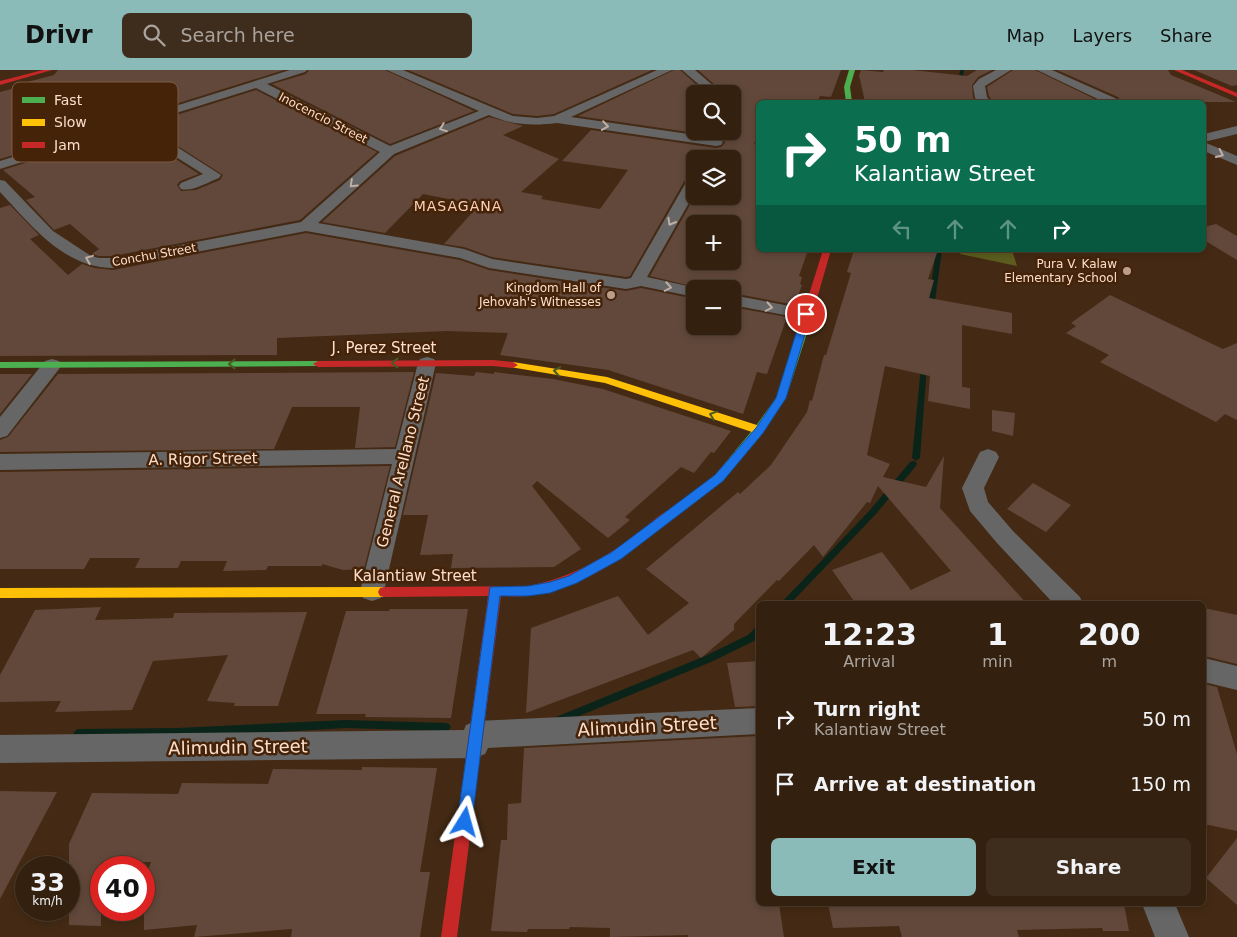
<!DOCTYPE html>
<meta charset="utf-8">
<style>
:root{--surface:#33200f;--page:#3e2d1d;--text:#f1f3f6;--muted:#a9a39e;--line:#4e3e2f;--accent:#8bbbb9}
body{margin:0;font-family:"DejaVu Sans",sans-serif;background:var(--page);color:var(--text);height:100vh;display:flex;flex-direction:column;font-size:19px;white-space:nowrap}
*{box-sizing:border-box;margin:0}
p{font-size:16px;color:var(--muted)}
.icon{flex:none;width:28px;height:28px;fill:none;stroke:currentColor;stroke-width:2;stroke-linecap:round;stroke-linejoin:round}
.map{position:relative;flex:1;overflow:hidden}
.details{position:absolute;left:756px;top:531px;width:450px;height:305px;display:flex;flex-direction:column;background:var(--surface);border-radius:8px;box-shadow:0 2px 8px #0003,0 0 0 1px var(--line)}
.details>*{flex:none}
.guide{position:absolute;left:756px;top:30px;width:450px;height:152px;border-radius:8px;box-shadow:0 2px 8px #0003,0 0 0 1px var(--line);background:#0b6e4f;color:#fff;overflow:hidden}
.fabs{position:absolute;left:686px;top:15px;display:grid;gap:10px}
.fabs a{display:grid;place-items:center;width:55px;height:55px;border-radius:8px;background:var(--surface);box-shadow:0 2px 8px #0003,0 0 0 1px var(--line);font-size:25px}
.speed{position:absolute;left:15px;top:786px;display:flex;gap:10px;font-size:25px;font-weight:700;text-align:center}
.speed>*{display:grid;place-content:center;width:65px;height:65px;border-radius:50%;background:var(--surface);box-shadow:0 2px 8px #0003,0 0 0 1px var(--line);line-height:1}
.speed small{font-size:12px;font-weight:400}
.speed .limit{border:8px solid #d22;background:#fff;color:#111}
.pin{position:absolute;display:grid;place-items:center;width:42px;height:42px;color:#fff;margin:-21px;border:2px solid #fff;border-radius:50%;box-shadow:0 1px 5px #0007}
.me{position:absolute;width:55px;margin:-28px;rotate:8deg;stroke-linejoin:round;filter:drop-shadow(0 0 4px #0008)}
.turn{display:flex;align-items:center;gap:18px;height:105px;padding:0 15px;font-size:22px}
.turn .icon{width:65px;height:65px;stroke-width:2.5}
.turn b{display:block;font-size:35px;line-height:42px}
.lanes{display:flex;align-items:center;height:48px;padding:0 15px;background:#0003;justify-content:center;gap:25px;direction:ltr}
.lanes .off{opacity:.35}
.eta{display:flex;justify-content:space-evenly;align-items:center;height:85px;text-align:center}
.eta b{font-size:30px;font-weight:600;line-height:35px}
.button{display:flex;gap:10px;margin-top:auto;padding:10px 15px}
.button a{flex:1;height:58px;border-radius:8px;background:var(--accent);color:#111;font-size:20px;font-weight:600;line-height:58px;text-align:center}
.button a+a{background:var(--page);color:var(--text)}
ul{padding:0;list-style:none}
li{display:flex;align-items:center;gap:15px;height:65px;padding:0 15px}
li div{flex:1}
li b{display:block;font-size:19px}
li em{font-style:normal}
header{display:flex;align-items:center;gap:30px;box-sizing:border-box;height:70px;padding:0 25px;background:var(--accent);color:#111}
header strong{font-size:24px}
nav{display:flex;gap:28px;margin-inline-start:auto;font-size:18px}
.search{width:350px;height:45px;background:var(--page);display:flex;align-items:center;gap:12px;box-sizing:border-box;padding:0 18px;border-radius:8px;color:var(--muted);font-size:19px}
.map>svg:first-child{display:block}
.green{fill:#5c5d1f}
.lines{fill:none;stroke-linecap:round;stroke-linejoin:round}
.stream{fill:#0b241a;fill-rule:evenodd}
.building{fill:#61483a;fill-rule:evenodd}
.street{fill:#666;fill-rule:evenodd}
.fast{fill:#4caf50;fill-rule:evenodd}
.slow{fill:#ffc107;fill-rule:evenodd}
.jam{fill:#c62828;fill-rule:evenodd}
.oneway{stroke:#c0aea3}
.oneway2{stroke:#485b25}
.route{fill:#1a73e8;stroke:#114b97}
.poi-dot{fill:#bc9f8b;stroke:#452309;stroke-width:2}
.labels{text-anchor:middle;dominant-baseline:central;stroke-width:5;stroke-linejoin:round;paint-order:stroke}
.far-street-label{font-size:12px;fill:#fcdecb;stroke:#452309}
.far-poi-label{font-size:12px;fill:#fcdecb;stroke:#452309;text-anchor:end}
.far-neighbourhood-label{font-size:14px;letter-spacing:1px;fill:#fed0b4;stroke:#452309}
.street-label{font-size:15px;fill:#fcdecb;stroke:#452309}
.near-street-label{font-size:18px;fill:#fcdecb;stroke:#452309}
.key{fill:#452309;stroke:#7c5b43;stroke-width:1}
.key-label{font-size:14px;fill:#fcdecb}
</style>
<header>
<strong>Drivr</strong>
<div class="search"><svg class="icon" aria-label="search" viewBox="0 0 24 24"><circle cx="10" cy="10" r="6"/><path d="M15 15l6 6"/></svg>Search here</div>
<nav><a>Map</a><a>Layers</a><a>Share</a></nav>
</header>
<div class="map">
<svg width="1237" height="867" viewBox="0 0 1237 867">
<rect width="100%" height="100%" fill="#442a14"/>
<path class="green" d="M961,180H1012L1017,196L960,184Z"/>
<g class="lines">
<path class="stream" d="M960,0H964L960,32H956Z
M936,180H942L934,238L931,240L928,238Z
M924,294L927,296L920,388L916,391L912,388L921,296Z
M913,391L916,392L917,394L916,396L876,444L790,534H780L870,440L910,392Z
M759,556V566L754,571L711,592L562,653L559,654L556,653L554,650L556,647L705,586L748,565L756,557Z
M346,650L446,653L449,654L451,657L449,660L446,661L346,658L177,668L78,669L75,667L73,664L75,661L78,659L177,658Z"/>
</g>
<path class="building" d="M58,0H284L0,89V22L15,18L12,16L54,5Z
M309,0H385L474,41L390,74L272,14L306,4Z
M408,0H652L554,44L537,46L513,44Z
M674,0H680L707,24H695V61H732V24H725L698,0H841L831,27L820,26L817,32H759V63L754,74L759,75V180H808L799,206L802,207L800,214L802,215L795,235L732,223V219H703L650,206L695,126H732V89H695V103L686,108L630,206L626,207L492,187L464,177L444,174L479,135L423,124L385,163L322,152L395,86L489,47L523,56L503,65L559,89L521,122L543,126L541,129L600,139L628,100L562,91L591,60L716,78L721,77L725,73L724,70L716,66L578,46ZM695,154H732V191H695Z
M861,0L883,2L884,0H912L967,6L977,0H992L978,7L972,15L973,28L977,32H865L859,5Z
M1013,0H1035L1101,32H993L989,26L987,17Z
M1057,0H1168L1171,5L1236,32H1121L1118,27Z
M1194,0H1237V15L1232,16Z
M256,20L377,82L300,150L113,186H99L92,184L99,179L70,154L54,160L26,130L35,127L3,100L130,60L199,104L180,111L177,115L181,121L196,120L220,110L223,105L145,55Z
M10,135L39,165L30,169L68,205L82,194L95,198L113,200L306,163L460,190L489,200L626,221L641,218L695,229V256H732V237L787,247L767,304L757,302L743,344L608,300L500,285L508,263L447,261L277,268V285L0,286V138Z
M1216,154L1237,166V190L1204,170V157Z
M854,180H938L928,209L934,210L929,228L1012,243V264L962,255V317L970,318V339L928,331L930,306L885,296L867,385L890,394L883,407L926,417L944,386L940,438L1027,534H856L832,500L882,482L911,520L951,501L878,416L870,433L867,432L823,487L814,475L779,511L777,510L734,554V560L701,588L693,580L526,643L531,558L618,526L648,565L689,533L646,499L738,422L740,424L771,395L807,342L810,330L812,331L824,285H826L851,203L847,202Z
M1110,225L1223,279L1237,273V350L1225,344L1216,352L1100,292L1109,285L1066,263L1076,256L1071,253Z
M414,302L395,377L355,378L360,337H292L274,379L0,382V370L8,367L58,304Z
M476,302L494,304V302L553,309L603,319L731,361L714,383L711,382L694,403L681,397L625,447L630,450L608,468L537,411L532,416L581,479L554,497L451,498L453,484L420,485L428,445H403L436,303L474,306Z
M0,304H32L0,344Z
M992,340L1015,343L1013,366L992,361Z
M390,396L364,499L343,500L322,494V496H268L266,500L223,501L227,491H181L178,498H135L140,488H90L84,499H0V402Z
M1033,413L1071,435L1046,462L1007,439Z
M101,537L95,550L173,548L174,543L307,542L278,636H234L235,633L207,631L228,585L153,591L132,640L55,642L61,631L0,632V605L35,540Z
M1204,538L1237,545V594L1204,586Z
M390,539H468L451,648L365,647L366,644H316L346,541H389Z
M759,591V636L735,637L727,593Z
M1204,614L1217,617L1237,684V761L1204,754Z
M759,666V834H779L784,867H688V865L610,867V858L570,857L569,859H528L527,862L491,861L501,770H507L508,734L521,733L524,678Z
M362,697L437,698L420,802H430L420,867H291L292,859L194,867L197,855L144,860V812L151,792H101V856L69,855V774L92,723L178,724L182,713L268,714L273,699L362,700Z
M0,721L57,722L0,829Z
M1237,768V835L1206,808Z
M828,834H1124L1129,861H1103L1102,858L1017,860L1019,867H902L899,856L833,858Z"/>
<g class="lines">
<path class="street" d="M290,0H307L305,2L267,14L390,76L479,41L387,0H403L513,46L537,48L554,46L657,0H672L571,47L716,68L723,72L721,75L716,76L557,53C532,56 512,55 489,45L394,84L318,153L464,179L492,189L626,209L631,208L688,109L695,105V122L647,207L701,219H695V227L641,216L626,219L489,198L460,188L306,161L113,198C64,198 31,155 0,122V110L5,111L53,161L91,186L99,188H113L301,152L380,82L256,18L141,54L221,105L219,108C208,112 193,122 181,119L179,116L181,113L203,104L130,58L0,99V91Z
M682,0H695L723,24H710Z
M996,0H1011L985,16L987,27L991,32H979L975,28L973,16L979,9Z
M1037,0H1052L1117,29L1119,32H1104Z
M1237,56V64L1204,72V64Z
M1204,72L1237,86V95L1204,81Z
M732,225L806,239L812,240L815,244L812,248L806,249L732,235Z
M427,287L434,289L436,293L384,521L381,528L372,531L363,528L360,521L392,394L0,400V384L396,379L418,293L420,289Z
M52,289L59,291L61,295L59,299L7,366L0,368V347L45,291Z
M988,379L996,382L999,387L984,418L988,432L1013,461L1080,527L1083,534H1054L997,473L970,441L962,418L980,382Z
M1204,588L1237,596V620L1204,612Z
M759,638V664L488,678L485,684L475,688L0,693V665L464,660L466,655L476,651Z
M1142,834H1175L1189,867H1155Z"/>
<path class="fast" d="M849,0H855L850,17L852,32H846L844,17Z
M802,260L807,263L786,328L763,363L723,411L680,444H672L670,441L672,438L715,405L755,357L776,328L797,263Z
M318,291L323,294L321,296L0,298V292Z"/>
<path class="slow" d="M513,292L607,307L763,357L764,360L759,364L755,363L605,313L510,297L508,295Z
M384,517L388,518L390,522L388,526L384,527L0,528V518Z"/>
<path class="jam" d="M43,0H52L0,15V11Z
M1174,0H1182L1237,23V27Z
M823,180H831L807,263L805,265H799L797,263Z
M493,290L513,292L518,295L513,298L493,296L318,297L313,294L318,291Z
M676,437L680,438L682,441L680,444C635,478 586,520 528,526C519,527 509,526 501,526L457,867H441L488,526L384,527L380,526L378,522L380,518L384,517L528,516C569,508 602,490 635,465C647,457 661,441 676,437Z"/>
</g>
<defs><path id="oneway-chevron" d="M-2-3.5L2.5 0L-2 3.5" fill="none" stroke-width="1.6" stroke-linecap="round" stroke-linejoin="round" transform="scale(1.25)"/></defs>
<g class="oneway">
<use href="#oneway-chevron" transform="translate(605 56) rotate(8)"/>
<use href="#oneway-chevron" transform="translate(443 58) rotate(159)"/>
<use href="#oneway-chevron" transform="translate(1220 84) rotate(25)"/>
<use href="#oneway-chevron" transform="translate(353 114) rotate(137)"/>
<use href="#oneway-chevron" transform="translate(671 152) rotate(120)"/>
<use href="#oneway-chevron" transform="translate(89 189) rotate(-158)"/>
<use href="#oneway-chevron" transform="translate(668 217) rotate(11)"/>
<use href="#oneway-chevron" transform="translate(769 237) rotate(11)"/>
</g>
<g class="oneway2">
<use href="#oneway-chevron" transform="translate(395 293) rotate(180)"/>
<use href="#oneway-chevron" transform="translate(232 294) rotate(180)"/>
<use href="#oneway-chevron" transform="translate(557 301) rotate(-171)"/>
<use href="#oneway-chevron" transform="translate(713 345) rotate(-161)"/>
</g>
<path class="route" d="M806,241L811,244L786,328L763,363L723,411L621,489L577,513L550,523L528,526H500L472,752L470,757L465,759L459,757L457,752L490,517L528,516L550,512L569,506L612,482L715,405L756,358L776,328L802,244Z"/>
<g class="poi-dot">
<circle cx="1127" cy="201" r="5"/>
<circle cx="611" cy="225" r="5"/>
</g>
<g class="labels">
<g class="far-street-label">
<text transform="translate(323 48) rotate(27)">Inocencio Street</text>
<text transform="translate(154 185) rotate(-10)">Conchu Street</text>
</g>
<g class="far-poi-label">
<text x="1117" y="194">Pura V. Kalaw<tspan x="1117" dy="14">Elementary School</tspan></text>
<text x="601" y="218">Kingdom Hall of<tspan x="601" dy="14">Jehovah's Witnesses</tspan></text>
</g>
<g class="far-neighbourhood-label">
<text x="458" y="136">MASAGANA</text>
</g>
<g class="street-label">
<text x="384" y="278">J. Perez Street</text>
<text transform="translate(203 389) rotate(-1)">A. Rigor Street</text>
<text transform="translate(403 392) rotate(-76)">General Arellano Street</text>
<text x="415" y="506">Kalantiaw Street</text>
</g>
<g class="near-street-label">
<text transform="translate(647 656) rotate(-3)">Alimudin Street</text>
<text transform="translate(238 677) rotate(-1)">Alimudin Street</text>
</g>
</g>
<rect x="12" y="12" width="166" height="80" rx="8" class="key"/>
<rect x="22" y="27" width="23" height="6" fill="#4caf50"/>
<rect x="22" y="49" width="23" height="7" fill="#ffc107"/>
<rect x="22" y="72" width="23" height="6" fill="#c62828"/>
<g class="key-label">
<text x="54" y="35">Fast</text>
<text x="54" y="57">Slow</text>
<text x="54" y="80">Jam</text>
</g>
</svg>
<div class="fabs">
<a><svg class="icon" aria-label="search" viewBox="0 0 24 24"><circle cx="10" cy="10" r="6"/><path d="M15 15l6 6"/></svg></a>
<a><svg class="icon" aria-label="layers" viewBox="0 0 24 24"><path d="M12 4l9 5-9 5-9-5zM3 14l9 5 9-5"/></svg></a>
<a>+</a>
<a>−</a>
</div>
<div class="speed"><div>33<small>km/h</small></div><div class="limit">40</div></div>
<div class="pin" style="left:806px;top:244px;background:#d93025"><svg class="icon" aria-label="arrive" viewBox="0 0 24 24"><path d="M6 21V4h12l-3 4 3 4H6"/></svg></div>
<svg class="me" style="left:465px;top:752px" viewBox="-20 -20 40 40"><path d="M0-17L14 15 0 8-14 15z" fill="#1a73e8" stroke="#fff" stroke-width="4"/></svg>
<div class="guide">
<div class="turn"><svg class="icon" aria-label="right" viewBox="0 0 24 24"><path d="M7 20v-9h11M14 6l5 5-5 5"/></svg><div><b>50 m</b>Kalantiaw Street</div></div>
<div class="lanes"><svg class="icon off" aria-label="left" viewBox="0 0 24 24"><path d="M17 20v-9H6M10 6l-5 5 5 5"/></svg><svg class="icon off" aria-label="ahead" viewBox="0 0 24 24"><path d="M12 20V5M6 11l6-6 6 6"/></svg><svg class="icon off" aria-label="ahead" viewBox="0 0 24 24"><path d="M12 20V5M6 11l6-6 6 6"/></svg><svg class="icon" aria-label="right" viewBox="0 0 24 24"><path d="M7 20v-9h11M14 6l5 5-5 5"/></svg></div>
</div>
<section class="details">
<div class="eta">
<div><b>12:23</b><p>Arrival</p></div>
<div><b>1</b><p>min</p></div>
<div><b>200</b><p>m</p></div>
</div>
<ul>
<li><svg class="icon" aria-label="right" viewBox="0 0 24 24"><path d="M7 20v-9h11M14 6l5 5-5 5"/></svg><div><b>Turn right</b><p>Kalantiaw Street</p></div><em>50 m</em></li>
<li><svg class="icon" aria-label="arrive" viewBox="0 0 24 24"><path d="M6 21V4h12l-3 4 3 4H6"/></svg><div><b>Arrive at destination</b></div><em>150 m</em></li>
</ul>
<div class="button"><a>Exit</a><a>Share</a></div>
</section>
</div>
